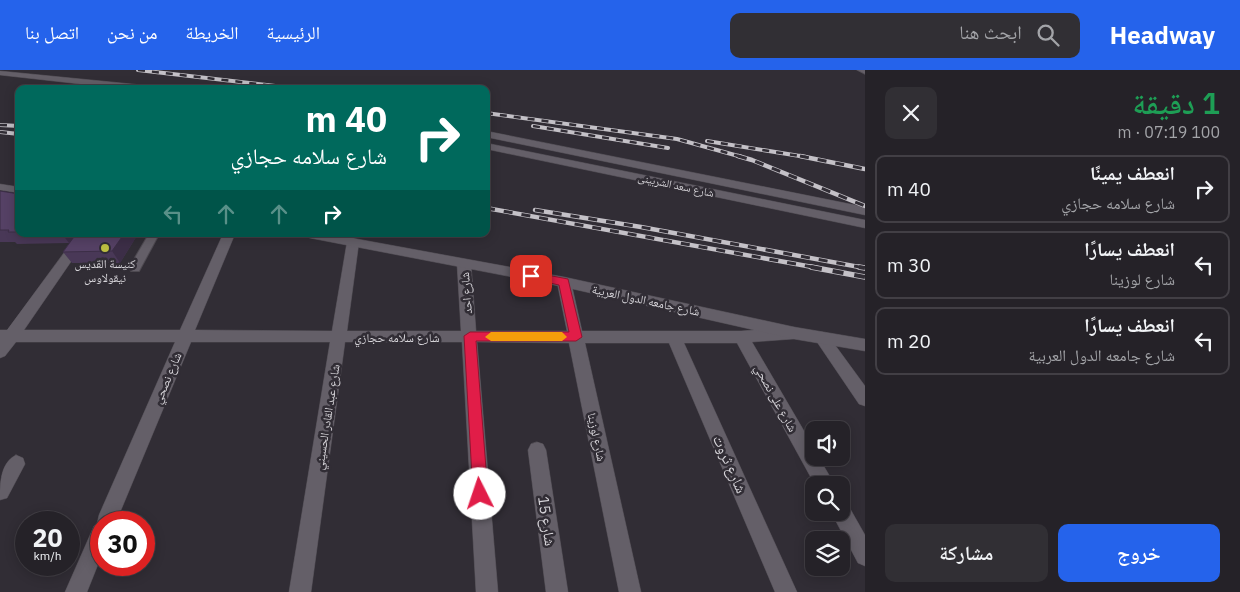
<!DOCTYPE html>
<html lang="ar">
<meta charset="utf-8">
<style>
:root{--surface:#252228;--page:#312f34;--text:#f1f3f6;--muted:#a3a4a8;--line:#423f45;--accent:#2563eb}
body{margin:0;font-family:"IBM Plex Sans","Noto Naskh Arabic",sans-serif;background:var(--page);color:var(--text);direction:rtl;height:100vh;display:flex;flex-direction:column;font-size:19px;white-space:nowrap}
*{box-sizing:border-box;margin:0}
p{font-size:16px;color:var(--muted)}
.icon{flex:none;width:28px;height:28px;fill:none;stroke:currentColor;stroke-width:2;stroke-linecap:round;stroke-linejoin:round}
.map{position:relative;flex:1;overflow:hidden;direction:ltr}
.sheet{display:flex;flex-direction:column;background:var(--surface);width:375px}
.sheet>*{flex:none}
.banner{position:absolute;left:15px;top:15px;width:475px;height:152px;border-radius:10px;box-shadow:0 2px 12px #0003,0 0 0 1px var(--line);direction:rtl;background:#00695c;color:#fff;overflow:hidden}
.controls{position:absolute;left:805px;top:351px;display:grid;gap:10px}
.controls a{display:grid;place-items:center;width:45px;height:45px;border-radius:10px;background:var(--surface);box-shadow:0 2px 12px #0003,0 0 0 1px var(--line);font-size:25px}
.speed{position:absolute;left:15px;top:441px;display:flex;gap:10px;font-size:25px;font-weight:700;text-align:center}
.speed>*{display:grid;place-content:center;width:65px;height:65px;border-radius:50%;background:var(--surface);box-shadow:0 2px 12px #0003,0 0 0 1px var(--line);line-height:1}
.speed small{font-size:12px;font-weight:400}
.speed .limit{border:8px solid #d22;background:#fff;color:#111}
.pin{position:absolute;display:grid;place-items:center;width:42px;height:42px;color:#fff;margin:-21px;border-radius:10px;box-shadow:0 2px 8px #0006}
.me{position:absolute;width:55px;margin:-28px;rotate:356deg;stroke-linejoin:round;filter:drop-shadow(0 0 4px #0008)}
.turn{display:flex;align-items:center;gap:18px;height:105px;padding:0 20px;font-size:22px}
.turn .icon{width:65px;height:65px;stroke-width:2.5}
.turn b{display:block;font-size:35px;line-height:42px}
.lanes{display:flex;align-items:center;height:48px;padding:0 20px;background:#0003;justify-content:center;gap:25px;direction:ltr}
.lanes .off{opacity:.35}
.round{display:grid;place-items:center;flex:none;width:52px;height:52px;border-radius:10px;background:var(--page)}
.head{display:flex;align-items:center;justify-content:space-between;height:85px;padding:0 20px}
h1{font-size:30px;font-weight:600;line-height:38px;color:#1e9e55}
.cta{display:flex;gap:10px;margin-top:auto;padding:10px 20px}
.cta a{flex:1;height:58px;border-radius:10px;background:var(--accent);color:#fff;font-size:20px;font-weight:600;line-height:58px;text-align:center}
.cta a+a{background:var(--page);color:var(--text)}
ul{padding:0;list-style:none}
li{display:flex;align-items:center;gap:15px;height:68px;margin:0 10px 8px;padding:0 10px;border:2px solid var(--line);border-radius:10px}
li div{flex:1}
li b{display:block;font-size:19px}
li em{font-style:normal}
header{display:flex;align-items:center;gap:30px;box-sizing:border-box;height:70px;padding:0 25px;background:var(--accent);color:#fff}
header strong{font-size:24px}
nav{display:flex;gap:28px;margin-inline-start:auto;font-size:18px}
.search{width:350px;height:45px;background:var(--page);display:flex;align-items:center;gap:12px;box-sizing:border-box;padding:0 18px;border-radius:10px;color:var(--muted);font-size:19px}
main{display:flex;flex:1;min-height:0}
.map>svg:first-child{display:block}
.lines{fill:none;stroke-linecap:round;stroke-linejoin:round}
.lane-casing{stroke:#4e4a51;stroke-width:2}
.street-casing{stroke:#4e4a51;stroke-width:1}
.secondary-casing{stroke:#4e4a51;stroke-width:1}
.lane{fill:#645f68;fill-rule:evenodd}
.street{fill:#645f68;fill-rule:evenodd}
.secondary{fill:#645f68;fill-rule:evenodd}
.rail-far2-casing{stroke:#c4c1c7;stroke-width:4}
.rail-far1-casing{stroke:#c4c1c7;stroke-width:4.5}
.rail-casing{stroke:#c4c1c7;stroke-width:5.5}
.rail-far2{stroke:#312d35;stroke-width:2.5;stroke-dasharray:7;stroke-linecap:butt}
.rail-far1{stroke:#312d35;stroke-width:3;stroke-dasharray:9;stroke-linecap:butt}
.rail{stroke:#312d35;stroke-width:4;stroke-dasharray:11;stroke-linecap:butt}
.wall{fill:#493857}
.shaded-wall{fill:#3c2e47}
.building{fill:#554165;stroke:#3c2e47}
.route{fill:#e11d48;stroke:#92132f}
.slow{fill:#f59e0b}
.poi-dot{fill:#bebf42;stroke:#312d35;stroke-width:2}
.labels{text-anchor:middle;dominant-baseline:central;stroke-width:5;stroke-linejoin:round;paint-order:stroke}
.far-street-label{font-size:11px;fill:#d6d4d9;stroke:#312d35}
.poi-label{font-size:12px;fill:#d6d4d9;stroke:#312d35}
.street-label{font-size:12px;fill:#d6d4d9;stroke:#312d35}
.near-street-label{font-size:15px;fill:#d6d4d9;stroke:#312d35}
</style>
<header>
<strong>Headway</strong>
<div class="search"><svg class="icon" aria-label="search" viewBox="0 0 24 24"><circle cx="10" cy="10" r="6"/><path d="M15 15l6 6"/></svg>ابحث هنا</div>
<nav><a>الرئيسية</a><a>الخريطة</a><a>من نحن</a><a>اتصل بنا</a></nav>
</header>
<main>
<section class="sheet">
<div class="head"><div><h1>1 دقيقة</h1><p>100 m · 07:19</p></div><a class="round"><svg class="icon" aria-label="close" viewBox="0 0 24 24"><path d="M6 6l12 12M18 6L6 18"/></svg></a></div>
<ul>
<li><svg class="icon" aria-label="right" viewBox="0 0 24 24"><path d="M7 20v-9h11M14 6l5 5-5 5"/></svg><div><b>انعطف يمينًا</b><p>شارع سلامه حجازي</p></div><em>40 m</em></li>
<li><svg class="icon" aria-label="left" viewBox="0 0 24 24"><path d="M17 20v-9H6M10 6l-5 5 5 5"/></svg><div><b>انعطف يسارًا</b><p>شارع لوزينا</p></div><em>30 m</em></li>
<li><svg class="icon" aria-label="left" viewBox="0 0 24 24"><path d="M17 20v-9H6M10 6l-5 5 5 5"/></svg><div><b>انعطف يسارًا</b><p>شارع جامعه الدول العربية</p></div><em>20 m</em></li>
</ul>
<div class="cta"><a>خروج</a><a>مشاركة</a></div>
</section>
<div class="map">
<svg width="865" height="522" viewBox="0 0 865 522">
<rect width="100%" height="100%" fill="#312d35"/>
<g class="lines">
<defs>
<path id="lane" d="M149,164H159L139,201H131L129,198Z"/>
<path id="street" d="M78,164H90L24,260H180L223,164H235L195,260L332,261L347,172L353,168L359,172L347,261H461L457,194L459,191H469L471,194L476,261H567L557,212L559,209H569L571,212L582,261H741L793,257L798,259L801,263L798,267L793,269L752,272L814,378V388H819L835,415H815L737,273H684L797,522H775L669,273H585L641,522H619L569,273L477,272L498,522H476L462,272H345L311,522H289L330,272H191L116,452H101V487L87,522H65L94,456L97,454L99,445L175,272H16L5,286L0,288V260H7Z
M822,262L827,264L865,316V336L859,334L817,272L814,268L817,264Z
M537,372L543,374L546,380L568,522H546L528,380L531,374Z
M16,385L23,388L25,394L7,428L0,430C0,414 0,393 16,385Z
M841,432L848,435L865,465V496L858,493L831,442H841Z"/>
<path id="secondary" d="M857,0H865V4Z
M0,1L152,16L156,19H125L0,5Z
M486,61L865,137V145L486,67Z
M486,73L865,150V158L486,79Z
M0,114L19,117V123L0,120Z
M304,164H330L564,207L794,257L865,269V281L794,269L564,217L310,168Z"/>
</defs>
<use href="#lane" class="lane-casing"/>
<use href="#street" class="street-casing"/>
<use href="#secondary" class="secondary-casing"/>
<use href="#lane" class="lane"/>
<use href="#street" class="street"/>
<use href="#secondary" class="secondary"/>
<defs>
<path id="rail-far2" d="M138,0L301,19
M486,43L677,69L742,87
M0,55L19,56
M533,56L668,78
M0,62L19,64
M707,71L806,87"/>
<path id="rail-far1" d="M738,86L752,90L865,136
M800,86L865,99
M486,138L818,198
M535,140L641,157L865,198"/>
<path id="rail" d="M811,197L865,207
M859,197L865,198"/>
</defs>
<use href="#rail-far2" class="rail-far2-casing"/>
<use href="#rail-far1" class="rail-far1-casing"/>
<use href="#rail" class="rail-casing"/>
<use href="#rail-far2" class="rail-far2"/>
<use href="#rail-far1" class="rail-far1"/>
<use href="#rail" class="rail"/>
</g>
<path class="wall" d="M0,121L19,124V164H138L120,193H72L63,182L74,167L69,173L17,174L15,172H0Z"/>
<path class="shaded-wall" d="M62,164H77L69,173Z
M124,164H138L120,193L112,181Z"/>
<path class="building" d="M0,121L19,124V162H8L9,160H0Z
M76,164H124L112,181L63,182Z"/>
<path class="route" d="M531,202L568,209L582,267L576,271H476L488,424L486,429L480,431L475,429L473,424L464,266L470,262H569L559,215L527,208L526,206L527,203Z"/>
<path class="slow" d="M491,262H562L567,267L562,271H491L485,267Z"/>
<circle class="poi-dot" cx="105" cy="178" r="5"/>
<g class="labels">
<g class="far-street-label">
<text transform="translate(676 115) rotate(12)">شارع سعد الشربينى</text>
</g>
<g class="poi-label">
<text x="105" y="193">كنيسة القديس<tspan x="105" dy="14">نيقولاوس</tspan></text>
</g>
<g class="street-label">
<text transform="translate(466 223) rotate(-94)">شارع احد</text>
<text transform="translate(646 230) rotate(12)">شارع جامعه الدول العربية</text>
<text x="397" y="267">شارع سلامه حجازي</text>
<text transform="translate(167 308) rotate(-67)">شارع نصحي</text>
<text transform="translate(776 328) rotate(61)">شارع على نصحي</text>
<text transform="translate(327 347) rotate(-81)">شارع عبد القادر الحسيني</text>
<text transform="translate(597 367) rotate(78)">شارع لوزينا</text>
</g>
<g class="near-street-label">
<text transform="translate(730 394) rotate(66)">شارع ثروت</text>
<text transform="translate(547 451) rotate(82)">شارع 15</text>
</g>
</g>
</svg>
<div class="controls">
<a><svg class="icon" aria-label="sound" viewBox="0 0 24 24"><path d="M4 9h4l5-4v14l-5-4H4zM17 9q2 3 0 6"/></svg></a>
<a><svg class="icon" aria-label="search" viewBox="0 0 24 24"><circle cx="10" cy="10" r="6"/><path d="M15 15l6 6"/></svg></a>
<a><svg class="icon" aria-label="layers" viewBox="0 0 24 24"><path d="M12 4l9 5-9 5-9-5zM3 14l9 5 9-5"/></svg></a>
</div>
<div class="speed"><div>20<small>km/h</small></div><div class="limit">30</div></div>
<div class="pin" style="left:531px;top:206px;background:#d93025"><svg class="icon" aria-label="arrive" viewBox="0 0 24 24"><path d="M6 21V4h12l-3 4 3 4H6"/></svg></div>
<svg class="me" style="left:480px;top:424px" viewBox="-20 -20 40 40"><circle r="19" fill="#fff"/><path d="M0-13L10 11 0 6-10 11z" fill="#e11d48"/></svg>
<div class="banner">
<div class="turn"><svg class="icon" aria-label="right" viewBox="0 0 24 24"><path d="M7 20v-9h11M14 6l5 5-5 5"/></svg><div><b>40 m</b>شارع سلامه حجازي</div></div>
<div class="lanes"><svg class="icon off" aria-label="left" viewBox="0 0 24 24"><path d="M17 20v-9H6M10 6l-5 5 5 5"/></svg><svg class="icon off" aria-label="ahead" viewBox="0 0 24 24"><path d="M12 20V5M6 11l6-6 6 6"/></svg><svg class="icon off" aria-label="ahead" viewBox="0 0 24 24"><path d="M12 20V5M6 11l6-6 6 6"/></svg><svg class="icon" aria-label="right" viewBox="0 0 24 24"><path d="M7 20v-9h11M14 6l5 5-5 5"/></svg></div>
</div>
</div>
</main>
